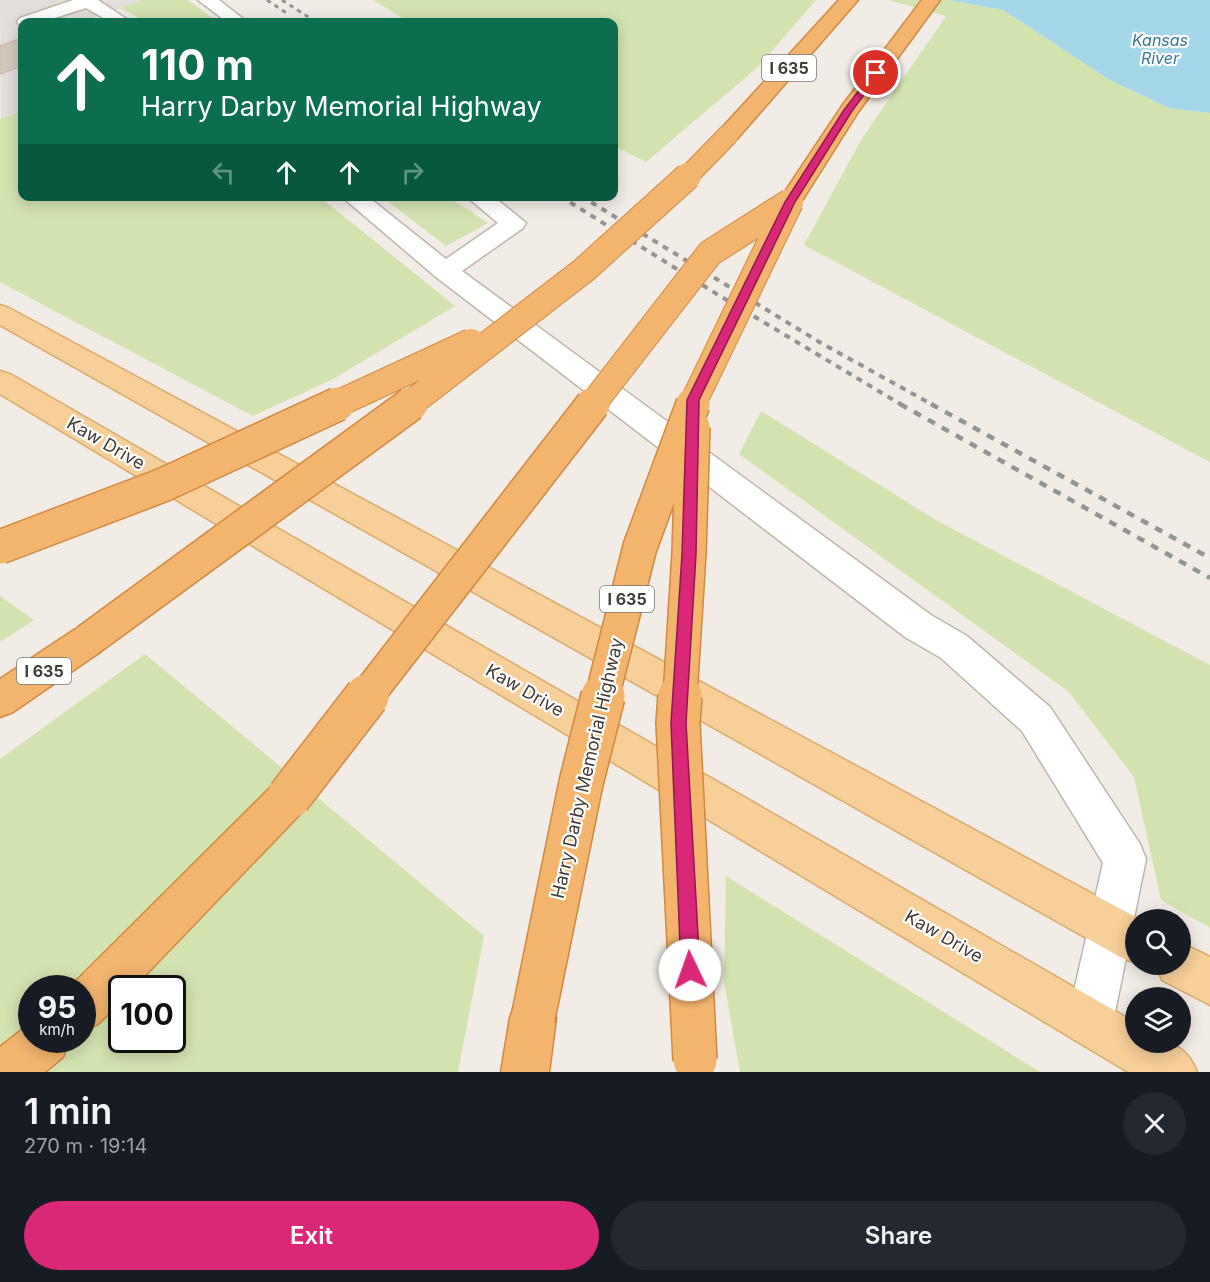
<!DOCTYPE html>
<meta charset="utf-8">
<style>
:root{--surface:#171b24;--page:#242831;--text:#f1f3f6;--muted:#9ea1a6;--accent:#db2777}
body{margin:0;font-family:Inter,sans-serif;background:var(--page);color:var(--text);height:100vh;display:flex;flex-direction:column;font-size:22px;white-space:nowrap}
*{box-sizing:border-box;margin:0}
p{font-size:20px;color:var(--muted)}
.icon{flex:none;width:33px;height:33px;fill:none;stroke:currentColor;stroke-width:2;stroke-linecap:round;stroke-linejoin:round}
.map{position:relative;height:1072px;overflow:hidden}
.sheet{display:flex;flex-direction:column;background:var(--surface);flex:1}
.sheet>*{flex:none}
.hud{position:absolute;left:18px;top:18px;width:600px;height:183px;border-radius:12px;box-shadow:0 3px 15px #0003;background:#0b6e4f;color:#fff;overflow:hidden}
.tools{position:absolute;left:1125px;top:909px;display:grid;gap:12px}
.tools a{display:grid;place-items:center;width:66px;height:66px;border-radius:50%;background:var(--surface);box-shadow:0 3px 15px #0003;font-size:30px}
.speed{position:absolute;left:18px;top:975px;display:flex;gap:12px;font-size:30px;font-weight:700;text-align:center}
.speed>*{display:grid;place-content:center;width:78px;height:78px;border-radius:50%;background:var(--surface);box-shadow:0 3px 15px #0003;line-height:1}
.speed small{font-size:15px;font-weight:400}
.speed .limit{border:3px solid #111;border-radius:9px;background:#fff;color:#111}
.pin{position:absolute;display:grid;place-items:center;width:51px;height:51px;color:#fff;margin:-26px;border:3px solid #fff;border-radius:50%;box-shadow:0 2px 6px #0007}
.me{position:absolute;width:66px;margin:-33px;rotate:357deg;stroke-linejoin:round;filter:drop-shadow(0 0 4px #0008)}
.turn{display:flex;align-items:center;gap:21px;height:126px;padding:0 24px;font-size:27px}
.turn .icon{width:78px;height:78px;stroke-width:2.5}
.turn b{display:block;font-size:42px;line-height:51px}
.lanes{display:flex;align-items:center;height:57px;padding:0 24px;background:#0003;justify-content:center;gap:30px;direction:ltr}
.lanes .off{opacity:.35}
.round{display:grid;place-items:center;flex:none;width:63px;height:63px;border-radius:32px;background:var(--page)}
.summary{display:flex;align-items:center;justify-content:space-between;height:102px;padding:0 24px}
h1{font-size:36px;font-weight:600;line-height:45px}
.cta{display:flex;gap:12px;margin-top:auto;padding:12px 24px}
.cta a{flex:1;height:69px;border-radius:36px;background:var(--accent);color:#fff;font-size:24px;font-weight:600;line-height:69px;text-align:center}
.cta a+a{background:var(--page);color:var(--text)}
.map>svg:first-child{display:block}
.industrial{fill:#e3deda}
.green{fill:#d3e3b0;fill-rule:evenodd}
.water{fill:#a5d7ea}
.building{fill:#d5c9be;stroke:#ccbdaf;stroke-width:1.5}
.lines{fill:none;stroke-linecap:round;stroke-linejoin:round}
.minor-casing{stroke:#bfb5ab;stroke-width:3}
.major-casing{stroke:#daaa6a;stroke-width:3}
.highway-casing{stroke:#d1883f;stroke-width:3}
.minor{fill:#fff;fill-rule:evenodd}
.major{fill:#f6cf99;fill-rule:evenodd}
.highway{fill:#f3b56e;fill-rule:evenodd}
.rail-far2{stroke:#949494;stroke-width:3;stroke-dasharray:4.5 4.5;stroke-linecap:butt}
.rail-far1{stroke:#949494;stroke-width:4;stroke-dasharray:6 6;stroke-linecap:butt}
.rail{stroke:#949494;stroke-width:4.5;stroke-dasharray:8 8;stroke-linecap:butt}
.highway-bridge-far3-casing{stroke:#d1883f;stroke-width:22;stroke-linecap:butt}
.highway-bridge-far2-casing{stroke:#d1883f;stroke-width:28;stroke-linecap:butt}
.highway-bridge-far1-casing{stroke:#d1883f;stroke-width:36;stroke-linecap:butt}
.highway-bridge-casing{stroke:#d1883f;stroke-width:46;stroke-linecap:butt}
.highway-bridge-far3{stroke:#f3b56e;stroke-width:20}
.highway-bridge-far2{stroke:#f3b56e;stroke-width:26}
.highway-bridge-far1{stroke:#f3b56e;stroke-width:33}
.highway-bridge{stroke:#f3b56e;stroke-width:43}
.route{fill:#db2777;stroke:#8e194d;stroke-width:1.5}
.labels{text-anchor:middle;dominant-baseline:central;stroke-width:4.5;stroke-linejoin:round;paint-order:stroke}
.far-water-label{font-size:16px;font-style:italic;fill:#337a97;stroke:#fff}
.shield{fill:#fff;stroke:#7b7672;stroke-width:1.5}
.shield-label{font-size:16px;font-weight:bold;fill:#433c35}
.street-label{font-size:18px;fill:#433c35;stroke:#fff}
</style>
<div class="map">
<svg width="1210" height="1072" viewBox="0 0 1210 1072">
<rect width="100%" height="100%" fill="#f1ece5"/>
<path class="industrial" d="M0,0H143L92,18L98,22H22V111L1,119Z"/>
<path class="green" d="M143,0H188L218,22H146L120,8Z
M373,0H816L758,67L646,162L614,146V22H409Z
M888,0H949L1003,10L1110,80L1169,108L1210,113V462L804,245L861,140L946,16Z
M22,111V196L320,197L455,306L333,379L253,416L0,282V119Z
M382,197H449L488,223L446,246Z
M761,411L936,520L1210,665V928L1161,900L1134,777L1069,692L739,454Z
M0,596L34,620L0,642Z
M145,654L484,936L458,1072H0V759ZM32,988H82V1040H32ZM122,988H172V1040H122Z
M726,876L1040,1072H740L724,982Z"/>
<path class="water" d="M949,0H1210V113L1169,108L1110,80L1003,10Z"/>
<path class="building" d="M22,38V66L0,74V46Z"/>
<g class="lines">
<defs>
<path id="minor" d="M73,0H98L131,22H110L86,8L42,22H22V27L17,22L20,18Z
M198,0H219L247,22H227Z
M341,196H367L446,259L498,223L466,196H493L526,223L523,228L462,271L931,615L967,636L1050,707L1140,844L1146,859L1113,1022L1107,1039L1090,1045L1073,1039L1067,1022L1103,863L1022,731L941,658L905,637L436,277Z"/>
<path id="major" d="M0,305L9,308L1141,920H1136V963L1120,957L0,325Z
M0,371L10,374L1136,1023V1042C1166,1042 1184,1040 1197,1072H1128L0,394Z
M1180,942L1210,957V1005L1162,980L1156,964H1180Z"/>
<path id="highway" d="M839,0H858L736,140L728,141L720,140L717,135L720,130Z
M922,0H940L858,112L798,207L790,209L782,207L778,202L842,106Z
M87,625L100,630L105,641L100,652L13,712L0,717V679L74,630Z
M289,777L303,783L309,797L303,811L133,988H122V1000L98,1024L82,1031V988H69L275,783Z
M533,995L550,1001L556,1018L549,1072H501L510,1018L516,1001Z
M32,1022V1040H69L63,1057L45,1072H0V1047Z"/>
</defs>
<use href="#minor" class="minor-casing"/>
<use href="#major" class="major-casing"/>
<use href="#highway" class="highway-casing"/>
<use href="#minor" class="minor"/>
<use href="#major" class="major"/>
<use href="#highway" class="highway"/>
<path class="rail-far2" d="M267,0L288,14
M282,0L316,22"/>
<path class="rail-far1" d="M560,196L720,296L902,405
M581,196L821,343L933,405"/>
<path class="rail" d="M900,404L1210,578
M931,404L1210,558"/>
<defs>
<path id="highway-bridge-far3" d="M686,178L728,135"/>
<path id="highway-bridge-far2" d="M335,405L471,342
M409,405L584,270L688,176
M592,405L710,253L790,202
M692,405L790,202"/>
<path id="highway-bridge-far1" d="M0,547L163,485L338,404
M87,641L411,404
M366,697L593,404
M602,697L640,547L693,404
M680,697L689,553L693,427"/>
<path id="highway-bridge" d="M680,696L678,723L695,1060
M289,797L367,696
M533,1018L581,783L603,696"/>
</defs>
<use href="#highway-bridge-far3" class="highway-bridge-far3-casing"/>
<use href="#highway-bridge-far2" class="highway-bridge-far2-casing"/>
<use href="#highway-bridge-far1" class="highway-bridge-far1-casing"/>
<use href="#highway-bridge" class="highway-bridge-casing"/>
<use href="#highway-bridge-far3" class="highway-bridge-far3"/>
<use href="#highway-bridge-far2" class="highway-bridge-far2"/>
<use href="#highway-bridge-far1" class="highway-bridge-far1"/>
<use href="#highway-bridge" class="highway-bridge"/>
</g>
<path class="route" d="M873,72L880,73L852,111L795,202L699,400L696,554L686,723L700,970L697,977L690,980L684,977L681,970L671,723L682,554L687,400L785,202L844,110Z"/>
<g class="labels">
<g class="far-water-label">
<text x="1160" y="40">Kansas<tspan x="1160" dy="18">River</tspan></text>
</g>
<g class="shield">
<rect x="762" y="55" width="54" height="26" rx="4.5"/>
<rect x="600" y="586" width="54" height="26" rx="4.5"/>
<rect x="17" y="658" width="54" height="26" rx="4.5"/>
</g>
<g class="shield-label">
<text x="789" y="68">I 635</text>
<text x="627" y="599">I 635</text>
<text x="44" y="671">I 635</text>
</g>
<g class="street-label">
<text transform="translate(106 443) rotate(30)">Kaw Drive</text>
<text transform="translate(525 690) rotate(30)">Kaw Drive</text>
<text transform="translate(587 768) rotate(-77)">Harry Darby Memorial Highway</text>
<text transform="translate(944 936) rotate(30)">Kaw Drive</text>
</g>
</g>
</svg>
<div class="tools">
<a><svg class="icon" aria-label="search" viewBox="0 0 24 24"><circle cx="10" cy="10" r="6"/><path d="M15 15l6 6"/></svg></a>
<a><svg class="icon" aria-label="layers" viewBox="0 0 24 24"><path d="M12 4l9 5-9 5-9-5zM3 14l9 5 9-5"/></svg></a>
</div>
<div class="speed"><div>95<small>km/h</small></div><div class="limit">100</div></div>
<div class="pin" style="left:876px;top:73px;background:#d93025"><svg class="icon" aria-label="arrive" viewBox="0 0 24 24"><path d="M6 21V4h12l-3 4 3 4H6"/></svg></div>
<svg class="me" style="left:690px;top:970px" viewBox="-20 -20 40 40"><circle r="19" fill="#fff"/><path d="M0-13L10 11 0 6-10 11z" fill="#db2777"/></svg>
<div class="hud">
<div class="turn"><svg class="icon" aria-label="ahead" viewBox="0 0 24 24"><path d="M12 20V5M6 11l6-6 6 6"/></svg><div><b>110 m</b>Harry Darby Memorial Highway</div></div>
<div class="lanes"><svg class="icon off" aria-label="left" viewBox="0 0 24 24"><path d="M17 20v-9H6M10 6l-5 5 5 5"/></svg><svg class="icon" aria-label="ahead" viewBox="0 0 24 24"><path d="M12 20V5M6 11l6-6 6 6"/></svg><svg class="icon" aria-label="ahead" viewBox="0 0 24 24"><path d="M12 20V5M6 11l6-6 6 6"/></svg><svg class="icon off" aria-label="right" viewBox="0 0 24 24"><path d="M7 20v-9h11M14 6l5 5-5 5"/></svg></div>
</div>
</div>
<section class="sheet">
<div class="summary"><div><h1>1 min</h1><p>270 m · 19:14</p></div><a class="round"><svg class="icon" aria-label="close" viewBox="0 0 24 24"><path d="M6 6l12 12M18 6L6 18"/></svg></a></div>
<div class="cta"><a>Exit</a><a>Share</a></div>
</section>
